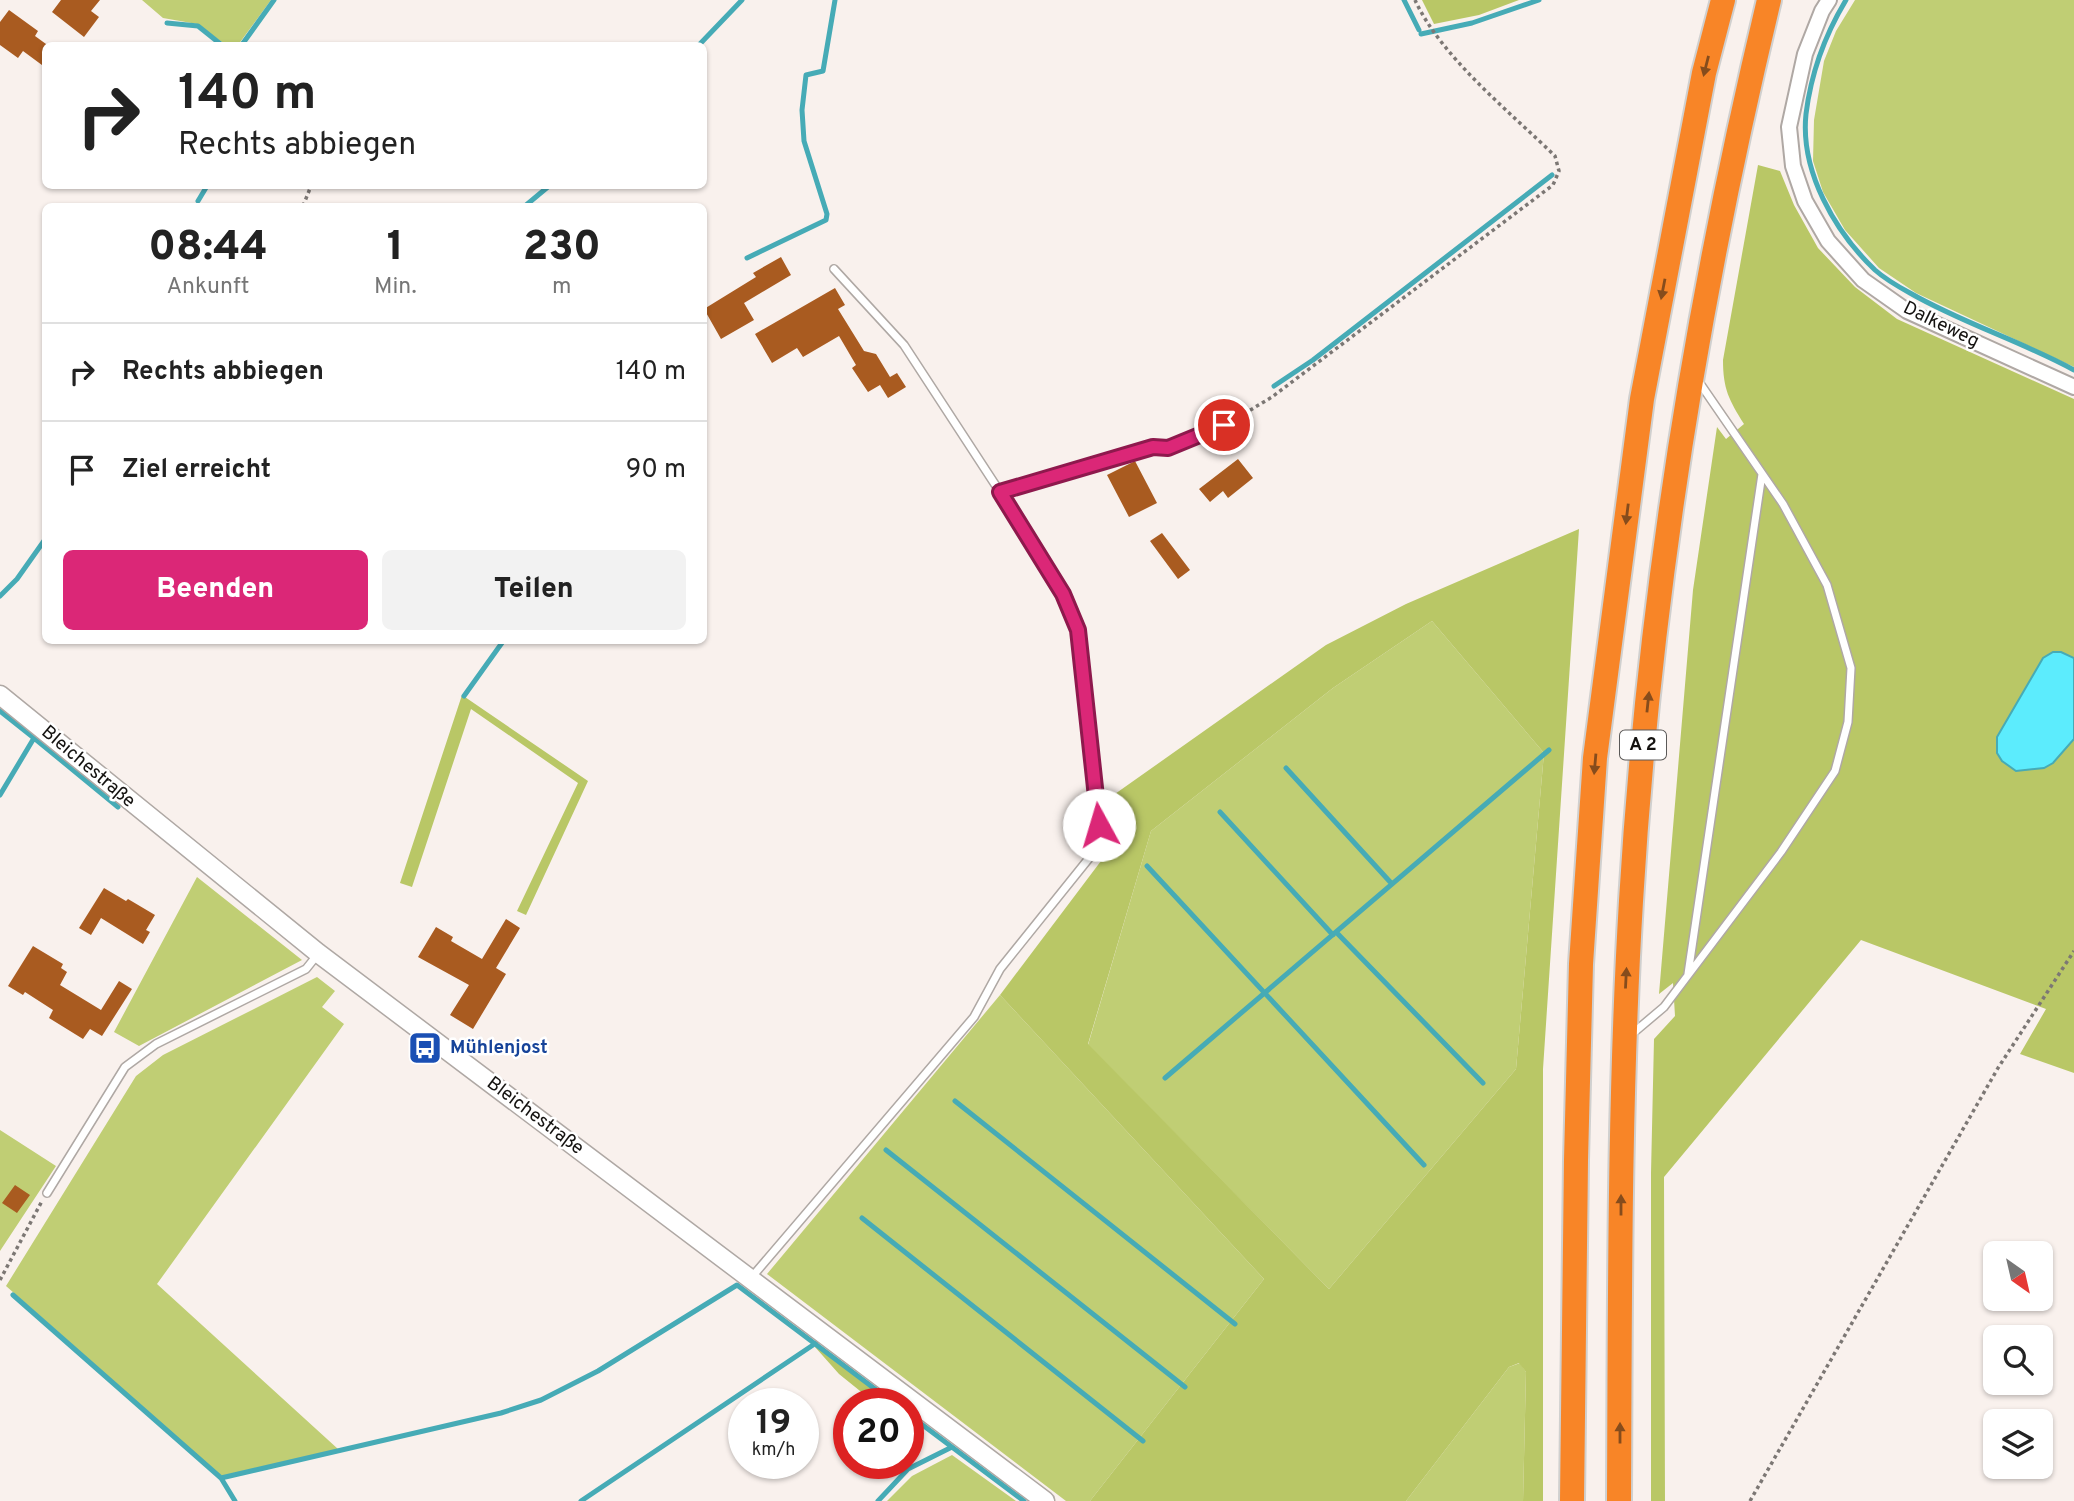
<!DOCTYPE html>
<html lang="de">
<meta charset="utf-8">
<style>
:root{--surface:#fff;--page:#f2f2f2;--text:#222;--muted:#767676;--line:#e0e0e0;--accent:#db2777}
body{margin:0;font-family:Overpass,sans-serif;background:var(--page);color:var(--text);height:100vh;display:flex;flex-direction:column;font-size:26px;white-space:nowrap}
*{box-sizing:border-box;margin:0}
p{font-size:23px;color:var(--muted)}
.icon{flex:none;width:38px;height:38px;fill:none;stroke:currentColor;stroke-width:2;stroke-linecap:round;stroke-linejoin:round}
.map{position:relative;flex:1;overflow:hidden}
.side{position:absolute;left:42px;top:203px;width:665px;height:441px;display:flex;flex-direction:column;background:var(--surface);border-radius:10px;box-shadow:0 2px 5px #0004}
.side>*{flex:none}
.hud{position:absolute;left:42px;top:42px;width:665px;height:147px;border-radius:10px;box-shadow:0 2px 5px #0004;background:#fff;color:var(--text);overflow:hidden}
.needle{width:46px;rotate:146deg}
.buttons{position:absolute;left:1983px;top:1241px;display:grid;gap:14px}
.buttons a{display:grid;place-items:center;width:70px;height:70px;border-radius:10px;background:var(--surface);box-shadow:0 2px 5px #0004;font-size:35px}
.speed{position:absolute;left:728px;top:1388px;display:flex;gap:14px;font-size:35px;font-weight:700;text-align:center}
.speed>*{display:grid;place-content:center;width:91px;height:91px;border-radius:50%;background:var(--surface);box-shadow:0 2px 5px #0004;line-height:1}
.speed small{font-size:18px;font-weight:400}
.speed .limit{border:10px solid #d22;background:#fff;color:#111}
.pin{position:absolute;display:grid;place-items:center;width:60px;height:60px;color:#fff;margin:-30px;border:4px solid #fff;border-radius:50%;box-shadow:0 2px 7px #0007}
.me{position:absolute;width:77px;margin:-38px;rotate:354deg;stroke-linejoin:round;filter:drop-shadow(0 0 5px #0008)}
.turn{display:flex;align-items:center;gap:24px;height:147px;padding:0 21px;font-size:32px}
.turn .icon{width:91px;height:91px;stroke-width:2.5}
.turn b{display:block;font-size:49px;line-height:60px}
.eta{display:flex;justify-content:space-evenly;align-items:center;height:119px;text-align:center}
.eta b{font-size:42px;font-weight:800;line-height:49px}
.cta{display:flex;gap:14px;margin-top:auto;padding:14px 21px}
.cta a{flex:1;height:80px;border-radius:10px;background:var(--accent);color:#fff;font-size:28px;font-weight:800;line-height:80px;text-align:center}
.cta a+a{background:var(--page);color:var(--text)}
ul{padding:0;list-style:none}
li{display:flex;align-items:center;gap:21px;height:98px;padding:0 21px;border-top:2px solid var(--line)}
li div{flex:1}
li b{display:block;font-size:26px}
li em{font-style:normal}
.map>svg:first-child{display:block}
.green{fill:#c0ce74}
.forest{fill:#b9c766;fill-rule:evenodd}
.water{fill:#5cecfd;stroke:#46abb6;stroke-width:2}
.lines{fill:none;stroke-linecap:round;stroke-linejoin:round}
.stream{stroke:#46abb6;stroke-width:5}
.building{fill:#a95b20}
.service-casing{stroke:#afa8a4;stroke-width:10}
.minor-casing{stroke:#afa8a4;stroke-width:18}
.tertiary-casing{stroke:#afa8a4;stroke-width:21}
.motorway-casing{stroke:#d0d0cf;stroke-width:28}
.path{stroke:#7c7774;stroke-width:3.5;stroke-dasharray:3.5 3.5;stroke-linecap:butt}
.service{stroke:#fff;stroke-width:7}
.minor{stroke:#fff;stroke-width:14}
.tertiary{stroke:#fff;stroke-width:18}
.motorway{stroke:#f88527;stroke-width:24}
.oneway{fill:#864c1c}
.route-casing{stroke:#8e194d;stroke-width:18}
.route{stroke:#db2777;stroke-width:12}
.labels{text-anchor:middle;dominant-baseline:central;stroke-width:5;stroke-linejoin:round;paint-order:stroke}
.shield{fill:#fff;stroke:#5a5958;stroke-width:2}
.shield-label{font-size:18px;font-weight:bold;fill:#141210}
.street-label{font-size:19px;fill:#141210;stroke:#fff}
.transit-label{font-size:19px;font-weight:bold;fill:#164399;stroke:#fff;text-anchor:start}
</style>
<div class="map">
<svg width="2074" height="1501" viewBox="0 0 2074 1501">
<rect width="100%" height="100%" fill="#f9f1ed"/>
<path class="green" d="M142,0H271L238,45H226L197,24L163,18Z
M1855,0H2074V367L1916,293L1879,268L1845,230L1823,192L1813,161L1814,120L1824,61L1836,31Z
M1432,621L1544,753L1516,1069L1329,1289L1088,1045L1151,831L1333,688Z
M197,877L302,960L139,1046L114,1032Z
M317,977L335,991L322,1007L344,1024L157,1284L338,1449L221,1476L6,1286L136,1076L163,1055Z
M1000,995L1264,1279L1090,1501H1066L767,1274Z
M0,1130L56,1166L0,1251Z
M1520,1363L1526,1372L1523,1501H1406L1509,1367Z
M952,1455L1016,1501H887L912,1476Z"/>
<path class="forest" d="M1422,0H1519L1479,15L1434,24Z
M1758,165L1780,171L1794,205L1818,248L1855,287L1897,319L2074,399V1073L2020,1054L2046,1009L1861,940L1664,1177L1665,1501H1651V1173L1654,1039L1675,1016L1673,983L1659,994L1693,590L1717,427L1726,439L1744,424C1729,400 1723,389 1723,360Z
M1579,529L1543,1069V1501H1523L1526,1372L1519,1363L1509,1367L1406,1501H1090L1264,1279L1000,995L1107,853L1105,801L1326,645L1406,604ZM1432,621L1544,753L1516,1069L1329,1289L1088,1044L1151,831L1333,688Z
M462,695L588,781L526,915L517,911L578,783L471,709L412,887L400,883Z
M817,1346L892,1403H875L839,1374L815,1347Z"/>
<path class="water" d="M2053,652H2061L2074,658V739L2053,763L2044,768L2016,771L2002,761L1997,753V737L2043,658Z"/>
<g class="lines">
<path class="stream" d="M1404,0L1419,30
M1846,0C1825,35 1811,73 1806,114C1800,171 1835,232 1875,270C1885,279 1899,287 1910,293C1962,323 2021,341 2074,370
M167,23L198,26L223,46
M1421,34L1472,23L1539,0
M241,46L274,0
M698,46L742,0
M198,201L207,186
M525,206L549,186
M747,258L826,220L827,214L804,141L802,110L806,75L823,71L835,0
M1274,386L1313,360L1552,175
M0,596L17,579L46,538
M464,696L504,640
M0,711L34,738
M1286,768L1392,884
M0,795L34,738L118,807
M1220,812L1333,935
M1147,866L1424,1165
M1336,932L1483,1083
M1165,1078L1549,750
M955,1101L1235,1324
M886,1150L1185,1387
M862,1218L1143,1441
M13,1295L221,1478
M908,1414L1024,1501
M235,1501L221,1478L501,1413L541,1400L598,1371L737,1285L895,1404
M581,1501L816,1343
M878,1501L908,1469L952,1447"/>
</g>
<path class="building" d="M61,0H100L91,11L99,17L84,37L52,12Z
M9,10L38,31L35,36L46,44V68L23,51L18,58L0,45V22Z
M781,257L791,275L744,303L754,320L721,339L704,309L756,277L753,273Z
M835,288L845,305L838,309L864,351L876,354L890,377L897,373L906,387L888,398L880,385L868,392L852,368L856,365L839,336L803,357L797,348L772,363L755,334Z
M1238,459L1253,478L1228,498L1223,491L1210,502L1199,489Z
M1135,461L1157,503L1129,517L1107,475Z
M1162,533L1190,570L1178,579L1150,541Z
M104,888L126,901L128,899L155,915L146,930L150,932L143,944L101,918L91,935L79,928Z
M506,919L520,928L496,968L506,974L473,1029L450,1015L469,985L418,957L436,927L453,937L451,941L482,959Z
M33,946L63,964L61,968L67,972L60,985L101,1010L119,981L132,989L102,1036L90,1029L83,1039L49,1018L53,1010L25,992L23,995L8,986Z
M15,1185L30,1195L17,1213L2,1203Z"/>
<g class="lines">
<defs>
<path id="service" d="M1000,492L1153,447L1168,448L1224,425
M1688,974L1762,474
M1632,1034L1664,1007L1781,852L1835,771L1848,722L1851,668L1827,585L1783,504L1699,382
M47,1193L125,1067L156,1044L306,969L318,954
M751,1278L974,1017L1000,969L1090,857L1097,843L1099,825L1078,630L1063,594L1000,492L904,345L834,269"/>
<path id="minor" d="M1829,0L1822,11L1805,54L1789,127L1793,166L1805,201L1828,241L1863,280L1907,311L2074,387"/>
<path id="tertiary" d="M0,695L318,953L1045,1501"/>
<path id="motorway" d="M1572,1501L1576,1160L1581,964L1595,758L1642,399L1704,73L1723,0
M1619,1501C1620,1301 1619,1100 1631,901C1649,597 1698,296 1769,0"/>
</defs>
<use href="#service" class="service-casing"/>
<use href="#minor" class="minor-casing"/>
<use href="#tertiary" class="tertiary-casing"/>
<use href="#motorway" class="motorway-casing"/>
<path class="path" d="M303,206L311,186
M1232,421L1272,397L1553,185L1559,171L1555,156C1510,112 1441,57 1415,0
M0,1280L42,1201
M1750,1501L1998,1068L2074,951"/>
<use href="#service" class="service"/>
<use href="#minor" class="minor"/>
<use href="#tertiary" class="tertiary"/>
<use href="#motorway" class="motorway"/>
</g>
<defs><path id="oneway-solid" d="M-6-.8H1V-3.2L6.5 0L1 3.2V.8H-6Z" transform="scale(1.75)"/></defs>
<g class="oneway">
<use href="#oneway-solid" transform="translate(1706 66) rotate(104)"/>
<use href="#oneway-solid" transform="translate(1663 289) rotate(101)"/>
<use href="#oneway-solid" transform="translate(1627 514) rotate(97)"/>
<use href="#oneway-solid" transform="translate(1648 702) rotate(-84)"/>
<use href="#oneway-solid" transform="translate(1595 764) rotate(95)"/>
<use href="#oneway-solid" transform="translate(1626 978) rotate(-87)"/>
<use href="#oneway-solid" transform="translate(1621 1205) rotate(-90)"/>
<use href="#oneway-solid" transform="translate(1620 1433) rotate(-90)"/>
</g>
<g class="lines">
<defs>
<path id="route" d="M1099,825L1078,630L1063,594L1000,492L1153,447L1168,448L1224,425"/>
</defs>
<use href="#route" class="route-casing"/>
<use href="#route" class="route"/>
</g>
<defs>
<symbol id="bus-square" viewBox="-11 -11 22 22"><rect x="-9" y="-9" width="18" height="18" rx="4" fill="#1a4fb4" stroke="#fff"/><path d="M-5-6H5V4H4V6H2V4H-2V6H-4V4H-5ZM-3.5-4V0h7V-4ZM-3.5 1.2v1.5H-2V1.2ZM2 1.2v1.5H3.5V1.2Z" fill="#fff"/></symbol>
</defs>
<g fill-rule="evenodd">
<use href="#bus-square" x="406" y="1029" width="38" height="38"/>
</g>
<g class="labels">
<rect class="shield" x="1620" y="730.5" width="46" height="29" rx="5"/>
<g class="shield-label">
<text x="1643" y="745">A 2</text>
</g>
<g class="street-label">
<text transform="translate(1941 325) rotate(26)">Dalkeweg</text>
<text transform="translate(88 767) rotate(40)">Bleichestraße</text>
<text transform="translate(535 1116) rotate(37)">Bleichestraße</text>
</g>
<g class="transit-label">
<text x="450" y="1048">Mühlenjost</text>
</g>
</g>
</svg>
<div class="buttons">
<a><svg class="needle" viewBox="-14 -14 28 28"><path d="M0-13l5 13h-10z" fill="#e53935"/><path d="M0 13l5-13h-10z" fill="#767676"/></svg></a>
<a><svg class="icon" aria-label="search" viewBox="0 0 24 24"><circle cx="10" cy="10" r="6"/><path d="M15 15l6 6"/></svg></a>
<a><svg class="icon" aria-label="layers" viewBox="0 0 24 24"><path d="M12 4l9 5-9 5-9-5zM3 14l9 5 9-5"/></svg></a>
</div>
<div class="speed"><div>19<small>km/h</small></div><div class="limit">20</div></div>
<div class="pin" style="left:1224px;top:425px;background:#d93025"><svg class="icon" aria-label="arrive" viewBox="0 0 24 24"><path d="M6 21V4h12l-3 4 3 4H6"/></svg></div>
<svg class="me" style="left:1099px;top:825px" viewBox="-20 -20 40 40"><circle r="19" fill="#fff"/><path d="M0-13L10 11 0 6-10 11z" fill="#db2777"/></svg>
<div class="hud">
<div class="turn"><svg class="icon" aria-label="right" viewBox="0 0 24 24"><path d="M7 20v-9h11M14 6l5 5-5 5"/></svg><div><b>140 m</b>Rechts abbiegen</div></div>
</div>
<section class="side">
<div class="eta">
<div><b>08:44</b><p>Ankunft</p></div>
<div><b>1</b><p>Min.</p></div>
<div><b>230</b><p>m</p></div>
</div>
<ul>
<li><svg class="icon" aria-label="right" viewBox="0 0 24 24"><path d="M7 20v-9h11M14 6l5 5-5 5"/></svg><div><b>Rechts abbiegen</b></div><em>140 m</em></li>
<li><svg class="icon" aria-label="arrive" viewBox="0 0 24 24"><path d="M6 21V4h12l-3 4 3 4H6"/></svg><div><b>Ziel erreicht</b></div><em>90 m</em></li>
</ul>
<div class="cta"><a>Beenden</a><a>Teilen</a></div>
</section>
</div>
